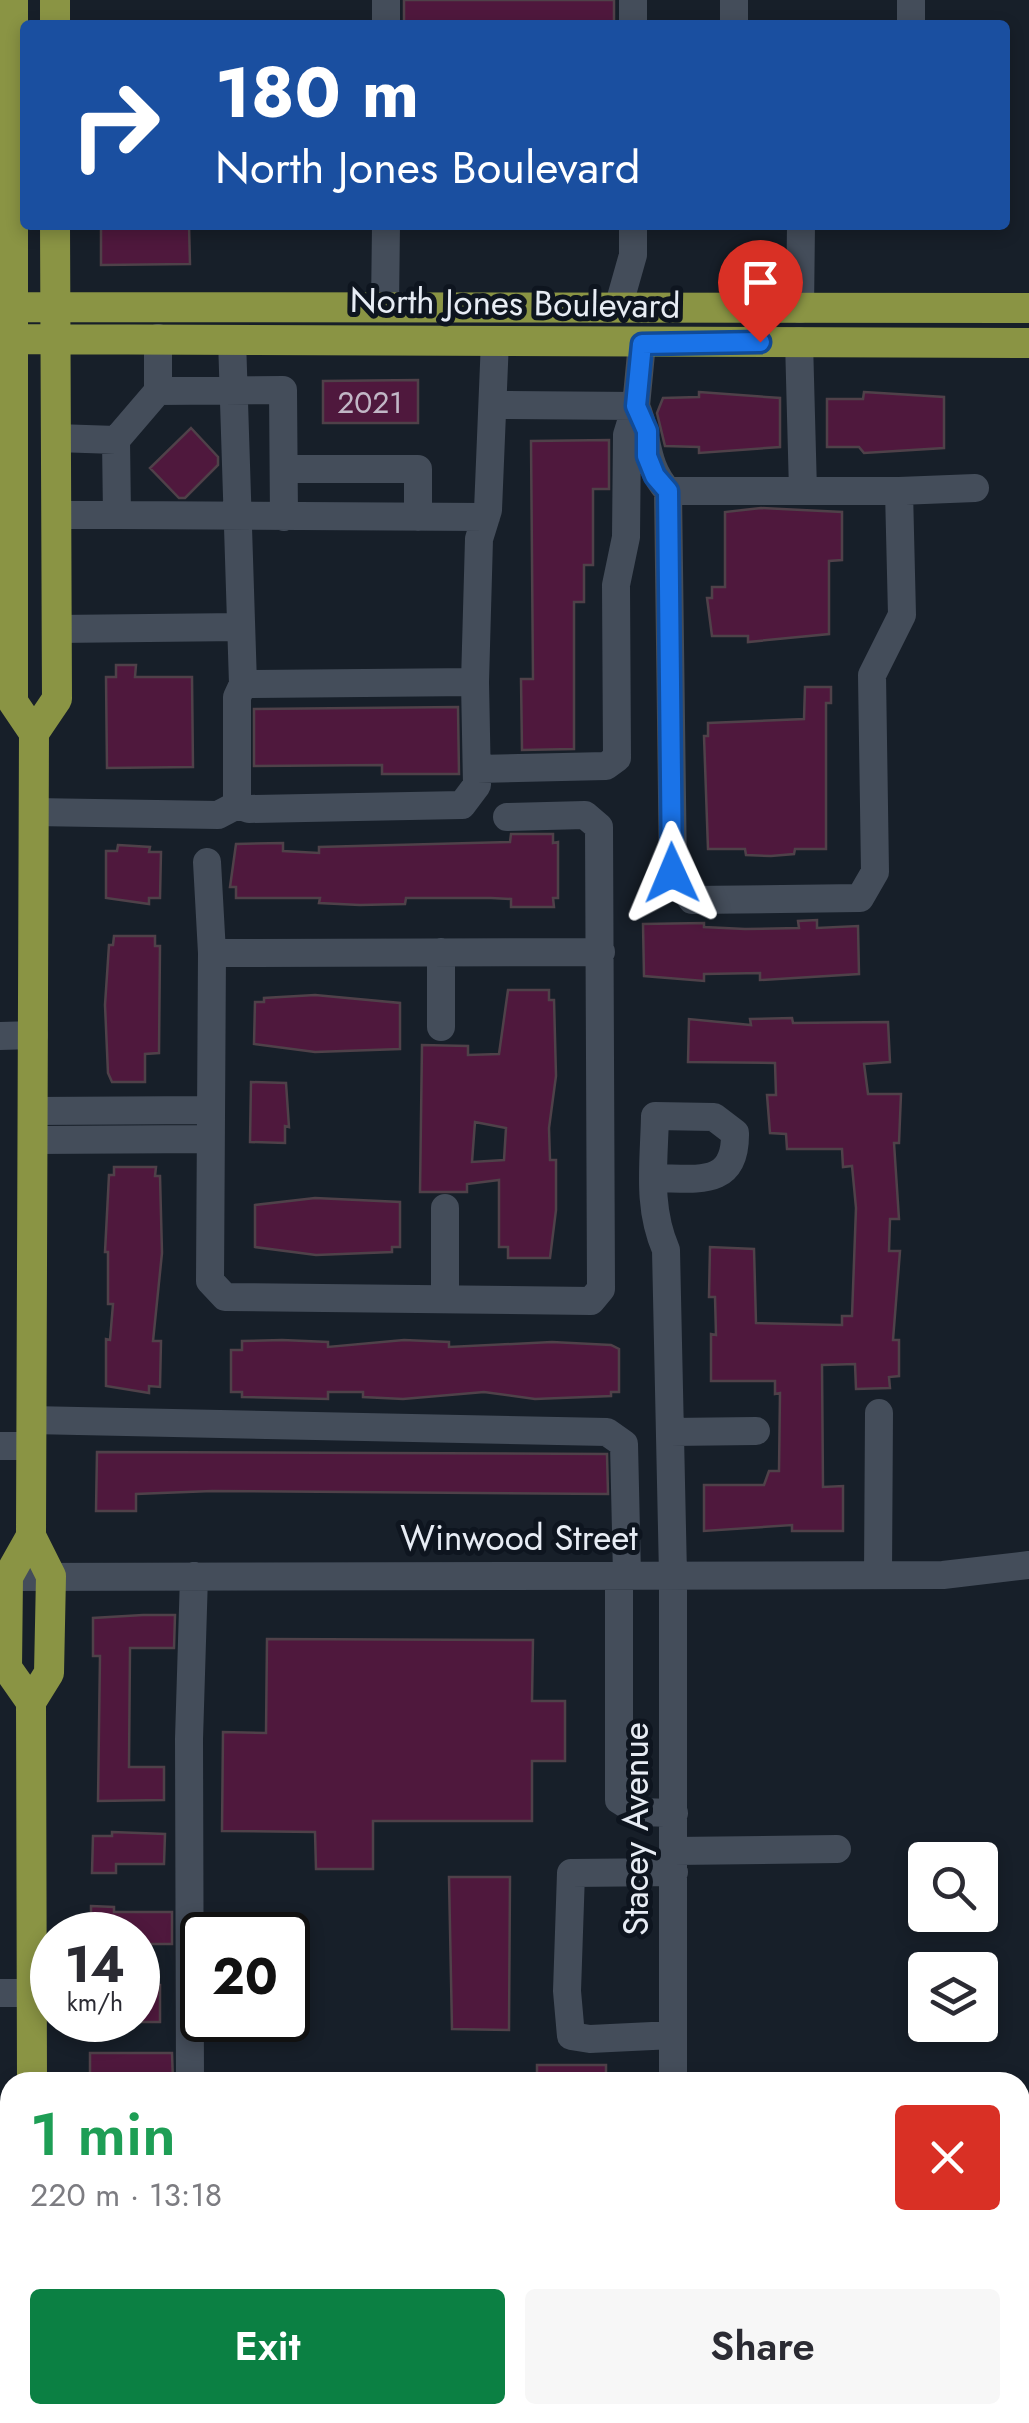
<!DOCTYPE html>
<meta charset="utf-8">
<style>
:root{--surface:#fff;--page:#f7f7f7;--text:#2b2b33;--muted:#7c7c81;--accent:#0b8043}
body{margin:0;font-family:Jost,sans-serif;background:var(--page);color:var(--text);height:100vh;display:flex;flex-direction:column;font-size:38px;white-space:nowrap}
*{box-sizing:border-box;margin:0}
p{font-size:32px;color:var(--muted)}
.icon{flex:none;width:55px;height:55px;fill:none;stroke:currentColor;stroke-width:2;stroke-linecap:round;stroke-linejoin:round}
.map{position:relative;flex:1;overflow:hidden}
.side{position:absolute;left:0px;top:2072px;width:1030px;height:352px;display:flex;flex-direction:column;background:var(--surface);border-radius:30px 30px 0 0;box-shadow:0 5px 15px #0003}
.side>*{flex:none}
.hud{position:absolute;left:20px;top:20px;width:990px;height:210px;border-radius:10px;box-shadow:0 5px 15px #0003;background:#1a4fa0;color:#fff;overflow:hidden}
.buttons{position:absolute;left:908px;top:1842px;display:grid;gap:20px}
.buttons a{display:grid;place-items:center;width:90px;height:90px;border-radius:10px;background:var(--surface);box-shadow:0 5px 15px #0003;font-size:50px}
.speed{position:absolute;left:30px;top:1912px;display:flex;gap:20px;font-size:50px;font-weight:700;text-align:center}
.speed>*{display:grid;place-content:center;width:130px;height:130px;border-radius:50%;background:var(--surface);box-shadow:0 5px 15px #0003;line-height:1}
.speed small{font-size:25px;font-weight:400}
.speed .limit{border:5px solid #111;border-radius:15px;background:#fff;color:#111}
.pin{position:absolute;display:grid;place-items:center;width:85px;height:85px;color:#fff;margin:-102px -42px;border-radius:50% 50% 50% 0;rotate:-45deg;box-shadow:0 0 10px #0007}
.pin .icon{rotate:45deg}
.me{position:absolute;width:110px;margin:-55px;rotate:359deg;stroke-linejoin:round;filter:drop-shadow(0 0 8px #0008)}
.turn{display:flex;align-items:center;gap:35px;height:210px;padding:0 30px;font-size:45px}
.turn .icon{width:130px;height:130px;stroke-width:2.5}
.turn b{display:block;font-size:70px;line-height:85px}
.round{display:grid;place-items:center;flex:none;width:105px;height:105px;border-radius:10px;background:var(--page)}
.overview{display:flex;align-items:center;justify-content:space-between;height:170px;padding:0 30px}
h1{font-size:60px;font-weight:600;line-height:75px;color:#1e9e55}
.primary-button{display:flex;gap:20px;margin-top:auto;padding:20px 30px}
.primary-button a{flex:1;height:115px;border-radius:10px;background:var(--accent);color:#fff;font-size:40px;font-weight:600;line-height:115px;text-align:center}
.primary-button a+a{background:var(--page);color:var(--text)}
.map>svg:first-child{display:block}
.building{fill:#4f183d;stroke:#4f4149;stroke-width:2.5;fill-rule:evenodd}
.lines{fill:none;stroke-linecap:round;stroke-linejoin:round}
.minor{stroke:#444d5a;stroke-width:28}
.major{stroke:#8a9444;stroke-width:30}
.route-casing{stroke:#114b97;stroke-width:25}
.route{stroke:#1a73e8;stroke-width:18}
.labels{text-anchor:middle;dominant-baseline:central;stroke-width:10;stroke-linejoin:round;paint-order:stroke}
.number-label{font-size:30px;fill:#c1b7c6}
.street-label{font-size:35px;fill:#e7ecf4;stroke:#0e151f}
</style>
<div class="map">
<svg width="1029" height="2423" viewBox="0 0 1029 2423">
<rect width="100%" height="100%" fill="#171f29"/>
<path class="building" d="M404,0H614V25H404Z
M101,225H189L190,264L101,265Z
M418,380V423H323V381Z
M699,392L780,398V447L699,453V447L665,446L657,413L663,398L699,397Z
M864,392L944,397V448L864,453L859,447H827V399H863Z
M191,428L218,457V465L185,498H179L150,468Z
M609,440V489H593V565H584V602H574V749L522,750L521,679H533L531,441Z
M761,508L842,512V560L829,561V634L748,642V636H712L707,598H712V587H725V512Z
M116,665H136L135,677H192L193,767L107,768L106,677H116Z
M805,687H831V703H826V849H795L794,854L771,856L746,855L745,849H708L704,736H708V723L804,719Z
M458,707L459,774H382V765L254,766V709Z
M511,834H553V843L558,842V898H553L554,907H511V899L491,898H406L405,904L360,905L319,903L320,898H236V887H230L236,844L283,843V851L319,853V847L510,842Z
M118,845L150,847L149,852H161L160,898H149V904L106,898V851H117Z
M817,920V928L858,926L859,974L760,980V973L704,974V981L644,976L643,924L704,923V927L745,929L799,928L798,921Z
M114,936H155V946H160L159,1053L145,1054V1082H112L108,1073L105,1005L109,945H113Z
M508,990H549V1000H554L556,1076L549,1128L550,1160H556V1210L550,1258H508V1247H499V1180L467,1184V1192H420L422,1045L468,1046V1055L499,1054ZM475,1122L506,1128L504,1160L472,1162Z
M315,995L400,1003V1049L315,1052L254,1044L255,1002H264V998Z
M792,1018L793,1023L888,1022L890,1062L864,1064L868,1094H901L899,1143H894L899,1219H890L889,1251H900L893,1340H899V1376L889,1377L890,1388L856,1389L855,1364L822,1365L823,1487L843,1486V1531H792V1525L704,1531V1485H764L769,1471H779L780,1393L775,1394V1381H711V1334L716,1335L715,1297H709L710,1247L754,1249L756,1323L842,1325V1316H852L856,1208L852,1166L843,1167L842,1149H787L786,1134L770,1133L767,1095H776L775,1063L688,1062L689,1019L751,1025L750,1019Z
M251,1082L286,1083L289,1127L285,1126V1143L250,1142Z
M114,1167H156L155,1176H160L162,1253L153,1341H161L160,1387L149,1386V1393L106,1386V1339L110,1340L113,1304H108V1252H105L109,1175H114Z
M315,1198L400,1202V1247H392V1252L316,1255L255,1247V1205Z
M282,1340L328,1342V1347L404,1340L449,1342V1347L552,1342L611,1345L619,1349V1392H611V1396L535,1399L484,1392L403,1399L363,1397V1392H328V1399L242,1397V1392H231V1350H242V1341Z
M97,1452L607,1454L608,1494L212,1491L136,1494V1511H96Z
M143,1615H175L174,1648H130L129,1767H164V1800L98,1801L100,1656H93V1618Z
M267,1639L533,1640L532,1701H565V1761H532V1821H373V1869H316L315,1832L222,1831L223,1732L266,1733Z
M112,1832L165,1834L164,1864H116V1873H92L93,1836H112Z
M449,1877H510L509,2030L452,2029Z
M91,1906L114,1907V1912H172V1944H138V1935H91Z
M138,1985H160V2022H138Z
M90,2053H172L173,2082H90Z
M537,2065H606V2082H537Z"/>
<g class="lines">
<path class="minor" d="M386,0V25
M911,0V25
M633,25V0
M734,25V0
M385,306L386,225
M618,308L633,255V225
M800,309L801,225
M158,338V391
M232,339L243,684L475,682L479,539L488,510L495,340
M799,341L803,491
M493,405L636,406L642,343
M636,406C649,436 644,465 668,491L673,873L692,900L860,898L875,872L872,675L902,615L899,491H668
M56,438L116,440L158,391L283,390L284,517
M116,440L117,515L486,517
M284,469H418V517
M899,491L975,488
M56,515H117
M56,629L241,627
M243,684L237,697V805L249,809L462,805L477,785L475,682
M477,769L606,766L617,758L616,585L626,537L627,435L636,406
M34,812L218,815L237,805
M207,862L212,953L210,1281L225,1297L591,1301L601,1289L599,827L585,815L507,817
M212,953L601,952
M441,1027V952
M0,1036L34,1035
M34,1111L211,1110
M34,1140L210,1139
M653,1178C695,1178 736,1189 735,1133L714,1117L655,1116C654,1164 647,1206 666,1250L673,1575V2082
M445,1299V1208
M31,1420L607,1432L624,1444L627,1575
M670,1432L756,1431
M0,1446H31
M878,1575L879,1413
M619,1576V1800L638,1812L674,1813
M8,1577L943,1575L1029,1565
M674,1851L837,1849
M0,1993H32
M673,2035L590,2039L571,2036L567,1991L571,1873L674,1872
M190,2082L189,1739L194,1576
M0,2296H10
M0,2401H10
M673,2415V2423
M33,2420L188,2422V2415"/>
<path class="major" d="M13,0V702L34,733L31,1536L51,1576L49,1673L31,1702L32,2082
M55,25V0
M0,307L1029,308
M0,339L1029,343
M34,733L57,699L55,225
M31,1536L8,1577L7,1668L31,1702
M33,2415V2423"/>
</g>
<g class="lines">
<defs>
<path id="route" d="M672,873L668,491L655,476L647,456V431L636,406L642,344L760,342"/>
</defs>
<use href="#route" class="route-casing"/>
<use href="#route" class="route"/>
</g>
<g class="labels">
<g class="number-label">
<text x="370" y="402">2021</text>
</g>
<g class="street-label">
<text transform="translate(515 303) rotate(1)">North Jones Boulevard</text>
<text x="519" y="1538">Winwood Street</text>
<text transform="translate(636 1829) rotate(-90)">Stacey Avenue</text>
</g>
</g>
</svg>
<div class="buttons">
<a><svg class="icon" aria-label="search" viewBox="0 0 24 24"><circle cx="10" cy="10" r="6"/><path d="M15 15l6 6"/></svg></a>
<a><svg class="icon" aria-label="layers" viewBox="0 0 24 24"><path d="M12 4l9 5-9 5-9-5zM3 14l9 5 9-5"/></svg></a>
</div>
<div class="speed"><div>14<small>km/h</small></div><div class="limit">20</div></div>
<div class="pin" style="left:760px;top:342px;background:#d93025"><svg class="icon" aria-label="arrive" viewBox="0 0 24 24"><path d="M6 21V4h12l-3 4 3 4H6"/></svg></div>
<svg class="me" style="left:672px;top:873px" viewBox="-20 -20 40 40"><path d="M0-17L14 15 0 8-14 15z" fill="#1a73e8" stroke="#fff" stroke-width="4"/></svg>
<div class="hud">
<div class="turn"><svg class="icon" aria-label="right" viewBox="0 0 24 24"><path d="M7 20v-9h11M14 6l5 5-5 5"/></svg><div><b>180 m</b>North Jones Boulevard</div></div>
</div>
<section class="side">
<div class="overview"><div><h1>1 min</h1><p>220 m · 13:18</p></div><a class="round" style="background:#d93025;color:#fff"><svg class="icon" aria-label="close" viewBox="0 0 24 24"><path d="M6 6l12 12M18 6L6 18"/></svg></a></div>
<div class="primary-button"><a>Exit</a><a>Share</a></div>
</section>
</div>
